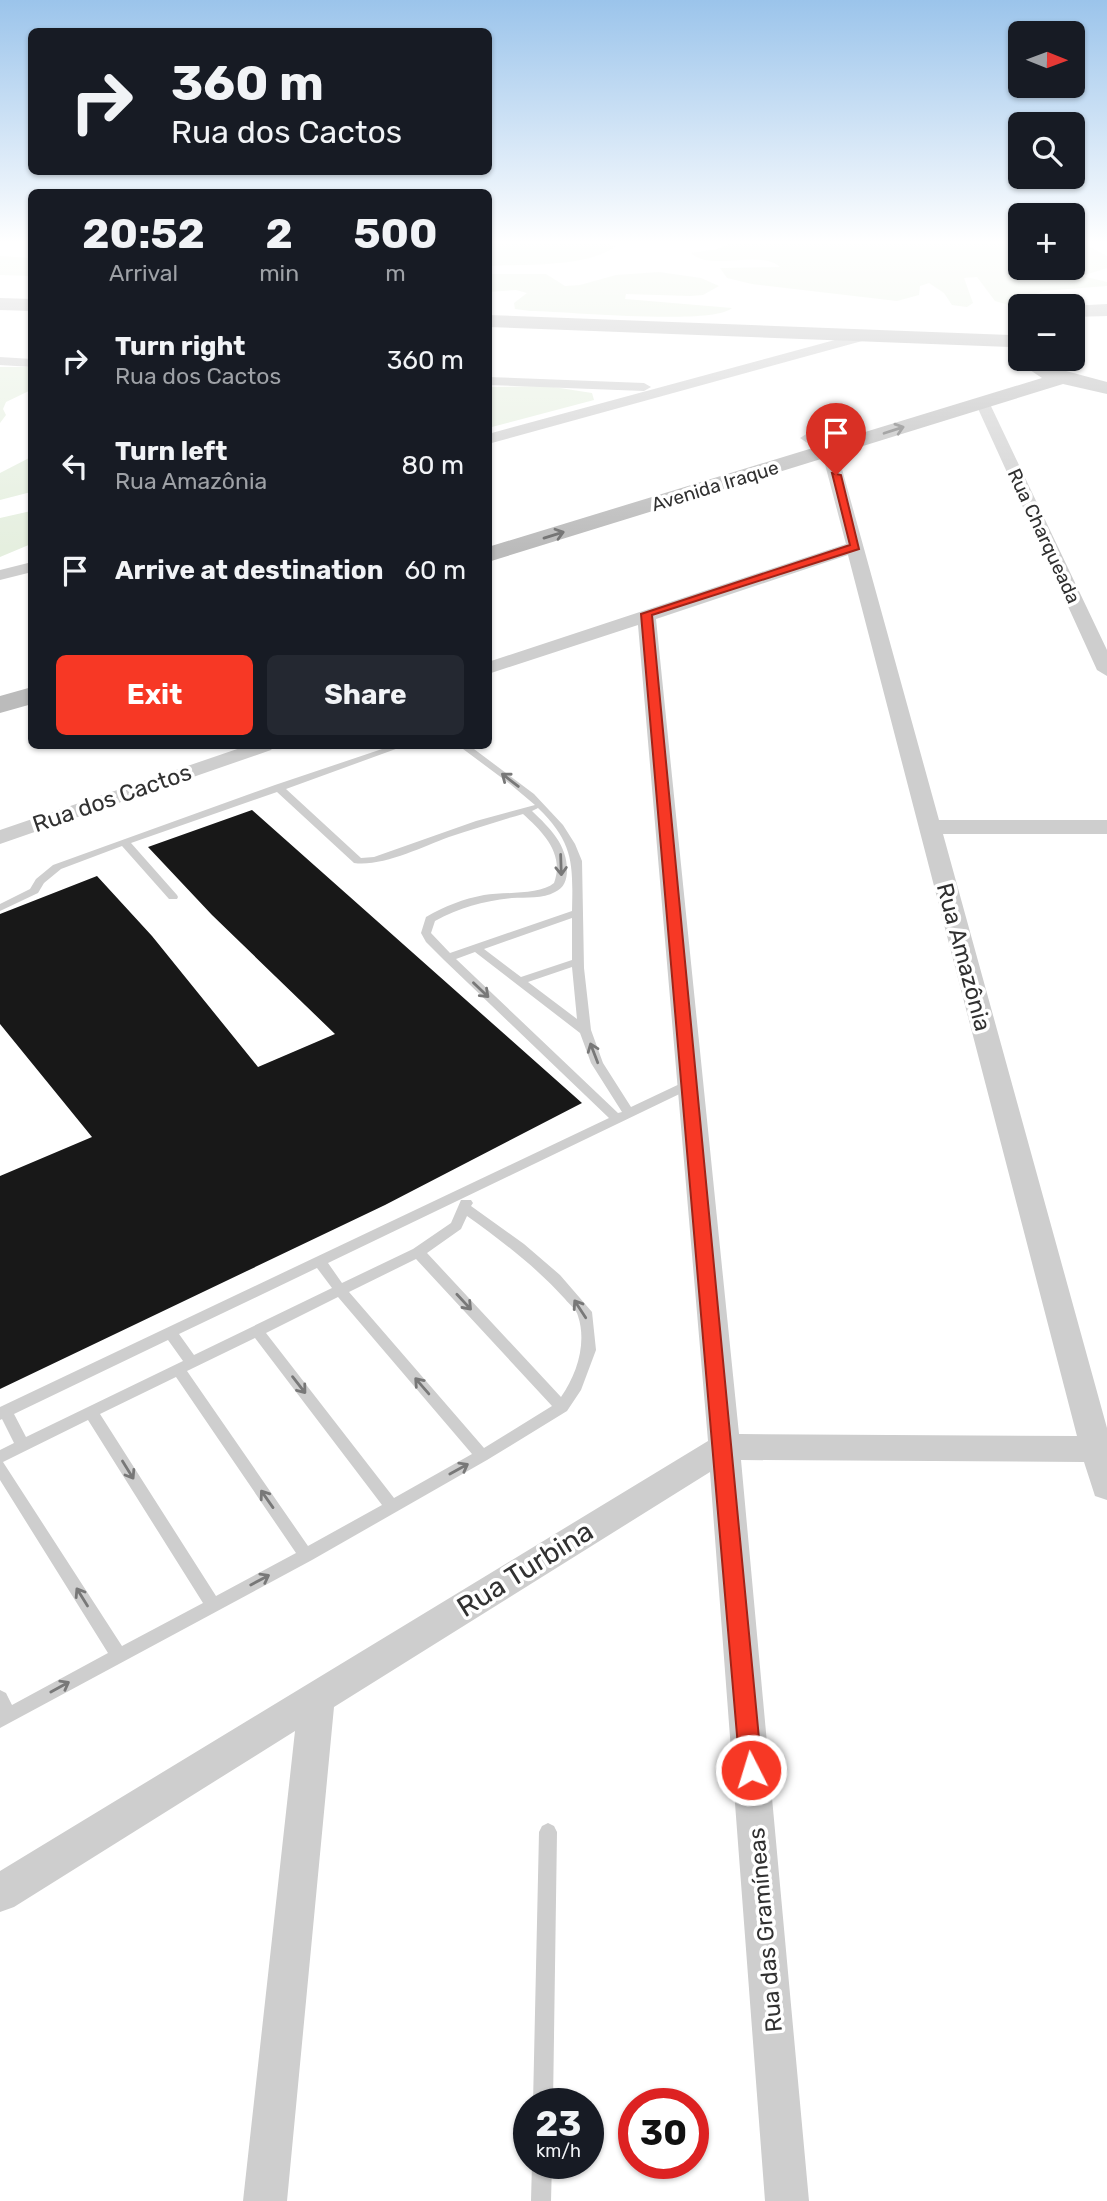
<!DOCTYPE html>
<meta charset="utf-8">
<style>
:root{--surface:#171b24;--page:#242831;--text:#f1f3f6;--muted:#9ea1a6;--accent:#f73825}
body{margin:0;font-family:Rubik,sans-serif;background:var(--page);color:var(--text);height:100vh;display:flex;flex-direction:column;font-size:26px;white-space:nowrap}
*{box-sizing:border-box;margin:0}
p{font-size:23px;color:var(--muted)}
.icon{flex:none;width:38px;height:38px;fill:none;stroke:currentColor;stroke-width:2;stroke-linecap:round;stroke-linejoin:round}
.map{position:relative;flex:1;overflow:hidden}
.drawer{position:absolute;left:28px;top:189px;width:464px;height:560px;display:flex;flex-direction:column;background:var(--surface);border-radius:10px;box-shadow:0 2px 5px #0004}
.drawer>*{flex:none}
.top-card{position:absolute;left:28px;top:28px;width:464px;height:147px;border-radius:10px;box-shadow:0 2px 5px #0004;background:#171b24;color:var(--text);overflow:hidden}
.needle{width:46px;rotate:91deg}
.buttons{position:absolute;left:1008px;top:21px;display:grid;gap:14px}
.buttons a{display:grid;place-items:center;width:77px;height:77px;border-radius:10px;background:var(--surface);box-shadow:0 2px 5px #0004;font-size:35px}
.speed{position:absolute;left:513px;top:2088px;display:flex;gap:14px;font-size:35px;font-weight:700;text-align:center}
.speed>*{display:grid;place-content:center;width:91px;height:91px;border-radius:50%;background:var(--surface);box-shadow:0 2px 5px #0004;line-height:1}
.speed small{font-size:18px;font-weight:400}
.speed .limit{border:10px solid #d22;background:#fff;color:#111}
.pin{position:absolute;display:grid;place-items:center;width:60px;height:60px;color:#fff;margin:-72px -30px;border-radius:50% 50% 50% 0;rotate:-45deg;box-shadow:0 0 7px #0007}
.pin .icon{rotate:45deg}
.me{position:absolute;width:77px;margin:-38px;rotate:355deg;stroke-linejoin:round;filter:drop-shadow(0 0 5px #0008)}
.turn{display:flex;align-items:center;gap:24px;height:147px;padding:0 28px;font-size:32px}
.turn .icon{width:91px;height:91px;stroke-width:2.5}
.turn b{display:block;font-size:49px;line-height:60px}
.eta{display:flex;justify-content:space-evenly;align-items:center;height:119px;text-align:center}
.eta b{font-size:42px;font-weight:700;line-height:49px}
.cta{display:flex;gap:14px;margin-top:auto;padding:14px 28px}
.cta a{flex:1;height:80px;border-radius:10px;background:var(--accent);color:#fff;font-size:28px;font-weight:700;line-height:80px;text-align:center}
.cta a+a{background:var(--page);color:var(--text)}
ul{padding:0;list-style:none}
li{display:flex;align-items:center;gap:21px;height:105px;padding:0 28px}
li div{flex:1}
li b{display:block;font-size:26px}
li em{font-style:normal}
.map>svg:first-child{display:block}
.green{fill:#e5efdf}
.building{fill:#181818}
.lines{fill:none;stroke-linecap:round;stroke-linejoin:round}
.lane{fill:#cecece;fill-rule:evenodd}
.street{fill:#cecece;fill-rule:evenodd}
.secondary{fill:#bbb;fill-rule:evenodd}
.oneway{stroke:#6f6f6f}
.oneway2{stroke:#787878}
.route{fill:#f73825;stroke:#a12418;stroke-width:2}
.labels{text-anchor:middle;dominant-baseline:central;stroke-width:7;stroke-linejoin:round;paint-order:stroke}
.far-street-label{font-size:19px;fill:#313131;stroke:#fff}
.street-label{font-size:23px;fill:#313131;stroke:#fff}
.near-street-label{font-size:28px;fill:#313131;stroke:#fff}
</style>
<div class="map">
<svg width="1107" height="2201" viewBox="0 0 1107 2201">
<rect width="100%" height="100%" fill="#fff"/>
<path class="green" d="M488,242H597L616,246C586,268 525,264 488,266Z
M734,242H1020V268H1073V242H1080L1107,256V268L1082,276L1107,282V286L1043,291L1009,305L995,301L977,277L964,278L973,303L967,307L952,305L944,293L929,283L920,286L919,295L897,301L752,284L727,278L720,268L780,267C761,249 710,272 691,253L717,249Z
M0,256L31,258V276L0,275Z
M659,272L701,278L719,286L703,295L690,296L626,294L625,299L732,308C712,326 564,311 530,311L515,309L514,303L527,293L516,290L488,292V274H546L565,286L580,285L616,275Z
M0,367H31V390L6,402L3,409L6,415L0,423Z
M547,386L592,393L594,400L488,428V387Z
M31,457V492L0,500V473Z
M31,511V544L0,557V518Z"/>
<path class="building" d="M252,810L582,1103L385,1205L0,1389V1176L92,1137L0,1024V914L97,876L152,936L258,1067L335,1034L212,915L148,847Z"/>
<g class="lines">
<path class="lane" d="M391,746H404L286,789L361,858L374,857L476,821L535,805L510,784L459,746H470L534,794L563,825L575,844L582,861L584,968L591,1030L603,1063L631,1107L686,1081L690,1080L696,1084L694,1087L328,1263L342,1283L413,1249L451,1223L461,1200H471L473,1203L471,1206L524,1244L560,1275L592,1312L596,1350L581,1390L567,1411L487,1460L312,1560L0,1728V1690L6,1693L12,1705L108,1653L0,1480V1450L14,1443L2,1419L0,1420V1407L609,1118L444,960L426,942L421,933L426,917C445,906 463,899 484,895C503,892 540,895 554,883C565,854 543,832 523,814C498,821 474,829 449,837C422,847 382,867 354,863L277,792L131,843L177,895L178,897L177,899H169L122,846L61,869L44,883L38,893L0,911V904L30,889L36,879L53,865L275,785ZM538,808C574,843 573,864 572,911L450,953L431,933L435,921C460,907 484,901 512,898C526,897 543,899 555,892C564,888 567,880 567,870C567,845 550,828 532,811ZM572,918V960L521,977L484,949ZM475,952L580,1033L591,1063L622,1112L618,1113L456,959ZM572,967L577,1019L528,982ZM467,1216C502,1241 536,1267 565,1299C569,1304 577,1310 578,1316C587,1343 577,1374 561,1397L427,1253L461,1229ZM416,1259L552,1406L484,1448L349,1292ZM317,1268L332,1288L194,1355L179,1334ZM338,1297L472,1454L394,1498L266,1333ZM255,1338L382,1505L308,1546L187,1371ZM168,1340L183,1361L26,1437L14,1414ZM176,1377L296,1553L216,1596L100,1414ZM88,1420L203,1603L122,1646L3,1462Z
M548,1823L554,1826L557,1832L553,2104H533L539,1832L542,1826Z
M532,2163H552L551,2201H531Z"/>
<path class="street" d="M868,331L875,335L873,338L488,444V434Z
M0,357L32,359V367L0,365Z
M488,377L644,383L651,387L644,391L488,385Z
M982,398L989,402L1107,650V676L1097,670L975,402Z
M808,433L837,451L939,820H1107V834H943L1107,1428V1500L1095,1496L1084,1462L741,1460L809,2201H765L710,1472L334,1707L287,2201H243L295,1731L14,1907L0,1912V1871L708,1441L638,625L488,674V662L846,544L822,453L800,438ZM848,555L1077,1436L739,1434L656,619Z
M32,562V572L0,580V570Z
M246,746H274L271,750L0,844V830Z"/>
<path class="secondary" d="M0,298L32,299V311L0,310Z
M1107,304V316L1073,317V306H1070Z
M488,315L1010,335L1020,341L1010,347L488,327Z
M1040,364L1107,382V394L1063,384L488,562V547L1042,378L1030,370L1033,366Z
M32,687V704L0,713V696Z"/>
</g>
<defs><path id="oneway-shaft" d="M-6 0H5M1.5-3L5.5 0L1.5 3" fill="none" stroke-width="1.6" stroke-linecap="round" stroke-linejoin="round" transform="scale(1.75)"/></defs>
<g class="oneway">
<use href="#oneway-shaft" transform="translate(894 430) rotate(-18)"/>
<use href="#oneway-shaft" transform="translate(554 535) rotate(-17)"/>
</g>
<g class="oneway2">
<use href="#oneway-shaft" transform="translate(510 780) rotate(-142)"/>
<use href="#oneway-shaft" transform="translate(561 865) rotate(88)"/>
<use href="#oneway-shaft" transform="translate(481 990) rotate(44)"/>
<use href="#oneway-shaft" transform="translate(594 1053) rotate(-111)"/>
<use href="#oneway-shaft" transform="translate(464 1302) rotate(47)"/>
<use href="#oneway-shaft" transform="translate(580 1309) rotate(-123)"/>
<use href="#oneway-shaft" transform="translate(299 1385) rotate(52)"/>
<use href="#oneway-shaft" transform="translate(422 1386) rotate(-131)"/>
<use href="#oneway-shaft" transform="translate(459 1469) rotate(-29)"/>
<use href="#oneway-shaft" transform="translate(128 1470) rotate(58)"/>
<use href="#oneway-shaft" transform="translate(267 1499) rotate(-125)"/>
<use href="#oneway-shaft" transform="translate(260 1580) rotate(-28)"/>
<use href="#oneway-shaft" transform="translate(82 1597) rotate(-122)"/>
<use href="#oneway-shaft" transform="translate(60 1687) rotate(-29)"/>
</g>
<linearGradient id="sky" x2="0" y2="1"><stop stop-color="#9bc4eb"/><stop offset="0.44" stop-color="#fff"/><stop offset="1" stop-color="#fff" stop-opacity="0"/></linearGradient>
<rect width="1107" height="550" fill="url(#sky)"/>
<path class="route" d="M832,473L841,475L859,549L652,615L762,1770L759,1778L751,1781L743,1778L740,1770L641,614L850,545Z"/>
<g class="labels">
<g class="far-street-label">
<text transform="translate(715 486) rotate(-17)">Avenida Iraque</text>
<text transform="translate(1044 536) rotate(65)">Rua Charqueada</text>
</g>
<g class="street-label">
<text transform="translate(112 798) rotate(-19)">Rua dos Cactos</text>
<text transform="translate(964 957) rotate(75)">Rua Amazônia</text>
<text transform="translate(765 1930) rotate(-95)">Rua das Gramíneas</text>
</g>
<g class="near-street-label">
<text transform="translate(525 1569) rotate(-32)">Rua Turbina</text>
</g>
</g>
</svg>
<div class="buttons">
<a><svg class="needle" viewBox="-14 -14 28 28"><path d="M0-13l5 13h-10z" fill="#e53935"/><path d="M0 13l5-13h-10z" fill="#9ea1a6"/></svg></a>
<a><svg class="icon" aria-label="search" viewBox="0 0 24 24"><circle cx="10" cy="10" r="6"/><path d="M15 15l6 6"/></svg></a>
<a>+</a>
<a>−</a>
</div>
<div class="speed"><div>23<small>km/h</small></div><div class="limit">30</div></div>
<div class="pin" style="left:836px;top:475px;background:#d93025"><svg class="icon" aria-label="arrive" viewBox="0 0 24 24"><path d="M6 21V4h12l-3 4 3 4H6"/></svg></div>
<svg class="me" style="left:751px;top:1770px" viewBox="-20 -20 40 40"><circle r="17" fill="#f73825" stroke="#fff" stroke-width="3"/><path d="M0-11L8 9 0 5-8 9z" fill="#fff"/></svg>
<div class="top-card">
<div class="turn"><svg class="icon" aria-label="right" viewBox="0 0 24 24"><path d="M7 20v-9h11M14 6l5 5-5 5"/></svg><div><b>360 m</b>Rua dos Cactos</div></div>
</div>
<section class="drawer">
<div class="eta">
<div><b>20:52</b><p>Arrival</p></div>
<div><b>2</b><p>min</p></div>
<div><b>500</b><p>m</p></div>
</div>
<ul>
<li><svg class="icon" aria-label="right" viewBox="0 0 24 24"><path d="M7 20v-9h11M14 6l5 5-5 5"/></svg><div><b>Turn right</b><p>Rua dos Cactos</p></div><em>360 m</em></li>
<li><svg class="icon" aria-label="left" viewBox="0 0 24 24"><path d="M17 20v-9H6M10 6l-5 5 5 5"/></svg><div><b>Turn left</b><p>Rua Amazônia</p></div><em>80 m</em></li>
<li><svg class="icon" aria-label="arrive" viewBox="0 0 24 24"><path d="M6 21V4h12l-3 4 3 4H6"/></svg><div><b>Arrive at destination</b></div><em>60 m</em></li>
</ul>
<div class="cta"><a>Exit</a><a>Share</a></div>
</section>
</div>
